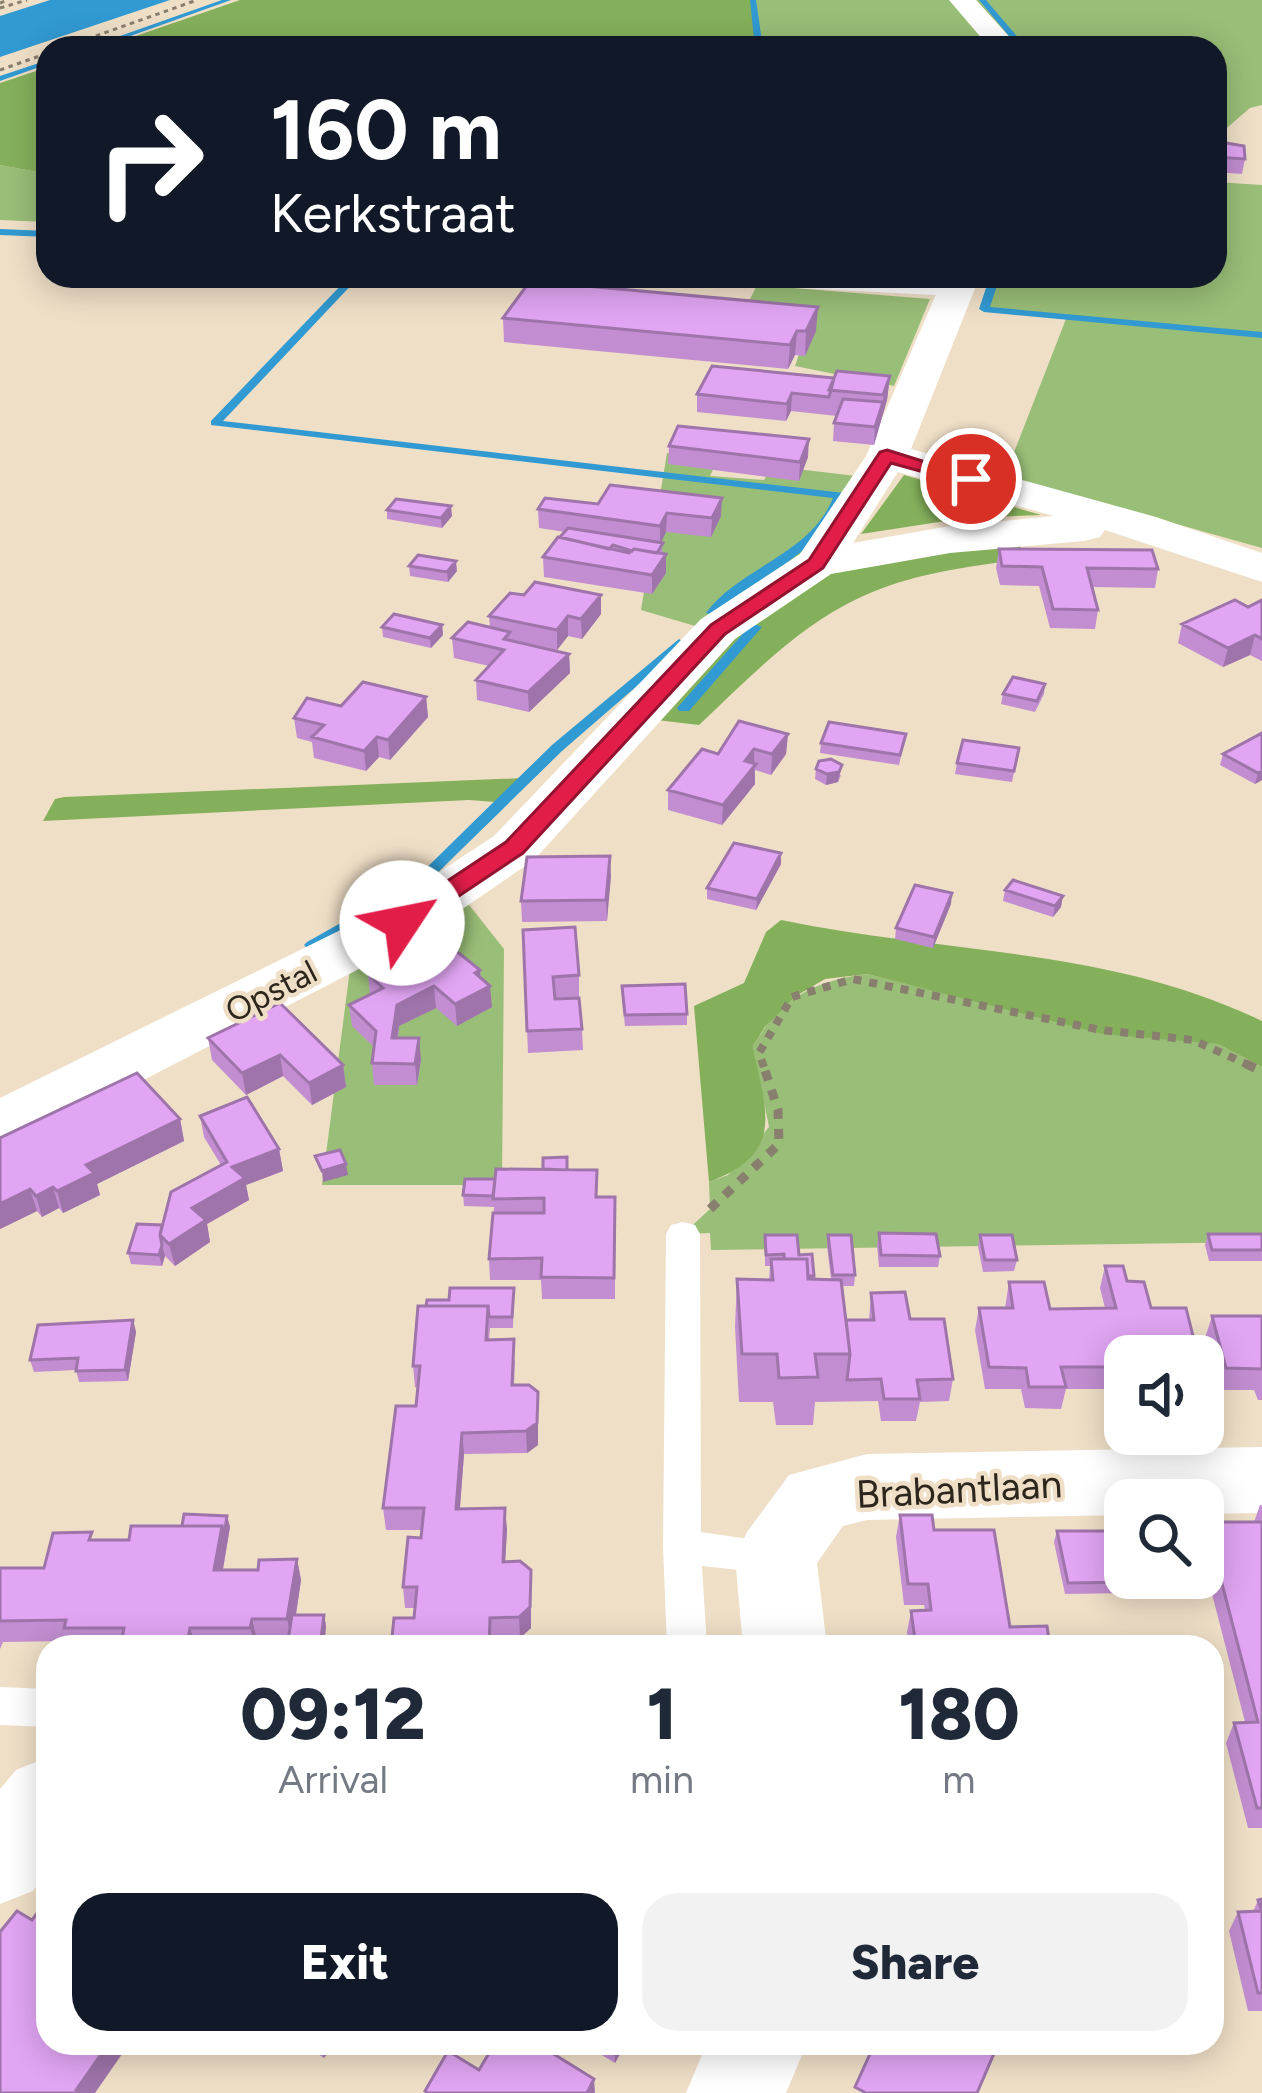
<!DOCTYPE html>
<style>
:root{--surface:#fff;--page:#f2f2f3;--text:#1f2937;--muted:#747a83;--accent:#111827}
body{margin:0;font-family:Figtree,sans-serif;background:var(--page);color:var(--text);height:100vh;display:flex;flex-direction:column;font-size:45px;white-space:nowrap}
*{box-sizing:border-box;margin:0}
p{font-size:39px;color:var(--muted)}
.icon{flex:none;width:66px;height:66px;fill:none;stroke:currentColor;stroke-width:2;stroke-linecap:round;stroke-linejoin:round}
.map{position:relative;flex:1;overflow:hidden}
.side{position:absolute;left:36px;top:1635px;width:1188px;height:420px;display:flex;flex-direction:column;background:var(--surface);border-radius:36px;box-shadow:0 6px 30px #0003}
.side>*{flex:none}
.top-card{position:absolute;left:36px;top:36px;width:1191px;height:252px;border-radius:36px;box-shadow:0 6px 30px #0003;background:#111827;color:#fff;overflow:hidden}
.buttons{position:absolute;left:1104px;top:1335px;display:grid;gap:24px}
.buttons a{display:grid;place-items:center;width:120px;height:120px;border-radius:24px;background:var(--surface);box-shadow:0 6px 30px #0003;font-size:60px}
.pin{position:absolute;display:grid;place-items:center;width:102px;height:102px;color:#fff;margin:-51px;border:6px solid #fff;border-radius:50%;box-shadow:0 3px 12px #0007}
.me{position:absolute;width:132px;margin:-66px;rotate:56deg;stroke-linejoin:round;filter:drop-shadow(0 0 9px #0008)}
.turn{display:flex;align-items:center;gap:42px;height:252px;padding:0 36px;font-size:54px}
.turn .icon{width:156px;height:156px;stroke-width:2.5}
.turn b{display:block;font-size:84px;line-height:102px}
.eta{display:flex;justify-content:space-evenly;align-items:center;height:204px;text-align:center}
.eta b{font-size:72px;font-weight:800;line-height:84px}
.primary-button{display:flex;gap:24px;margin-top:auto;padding:24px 36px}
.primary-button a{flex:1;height:138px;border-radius:36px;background:var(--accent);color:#fff;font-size:48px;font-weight:800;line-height:138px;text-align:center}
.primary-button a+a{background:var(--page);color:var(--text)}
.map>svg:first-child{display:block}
.green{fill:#99be77}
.forest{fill:#85b05b}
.water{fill:#319ad2}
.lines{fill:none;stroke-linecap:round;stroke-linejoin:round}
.stream{fill:#319ad2;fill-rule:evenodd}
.path-far2{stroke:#897f6e;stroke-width:3;stroke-dasharray:4.5 4.5;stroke-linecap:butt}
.path-far1{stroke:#897f6e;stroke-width:8;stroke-dasharray:8 8;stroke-linecap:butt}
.path{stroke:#897f6e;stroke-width:9;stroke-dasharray:10 10;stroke-linecap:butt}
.service{fill:#fff;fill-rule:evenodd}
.minor{fill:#fff;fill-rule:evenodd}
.wall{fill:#c28ed1}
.shaded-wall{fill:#9e74aa}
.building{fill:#e1a5f3;stroke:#9e74aa;stroke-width:3}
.route{fill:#e11d48;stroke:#92132f;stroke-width:3}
.labels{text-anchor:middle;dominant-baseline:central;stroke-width:9;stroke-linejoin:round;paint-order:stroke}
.street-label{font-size:33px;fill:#2c261d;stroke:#efdfc7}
.near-street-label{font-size:39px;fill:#2c261d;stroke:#efdfc7}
</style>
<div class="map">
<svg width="1262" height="2093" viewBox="0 0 1262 2093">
<rect width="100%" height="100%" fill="#efdfc7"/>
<path class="green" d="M753,0H950L990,48H761Z
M976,0H1262V105L1250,108L1215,138V48H1020Z
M0,165L48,174V222L0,220Z
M1215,182L1262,185V548L1173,523L1002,483L1066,319L988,310L999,276H1215Z
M757,285L930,299L894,386L795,366L802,345L732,335Z
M667,453L718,459L710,476L764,480L771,466L856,476L814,544L702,628L641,610Z
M451,882L504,949L502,1185H322L353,946Z
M867,974L1061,1022L1218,1044L1262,1067V1242L711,1250L710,1233L683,1234L710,1209L709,1182L728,1175L769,1127L753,1046C782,998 813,981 867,974Z"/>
<path class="forest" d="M240,0H753L761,48H101Z
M48,67V174L0,165V83Z
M904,475L1041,515L965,518L861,534Z
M1018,539L1025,559C970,566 912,573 861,597C798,626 748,679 699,725L640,718C690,669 796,576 863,558C912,545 968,545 1018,539Z
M524,778L495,802L469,800L43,821L55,799L64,797Z
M781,920C944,954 1109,947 1262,1021V1067L1218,1044L1103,1034L867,974L825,979L796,996L765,1027L753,1046C766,1112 786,1153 709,1182L694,1006L744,983L766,932Z"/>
<path class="water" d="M50,0H170L0,57V16Z"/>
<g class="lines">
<path class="stream" d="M222,0H231L97,48H86Z
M750,0H756L763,48H755Z
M979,0H986L1027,48H1019Z
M48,60V64L0,81V76Z
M0,229L48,231V237L0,235Z
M345,276H355L356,280L223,421L844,493L846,495C825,546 770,573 726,603L720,611L762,627L689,711H679L677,708L748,628L706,613C740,567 810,555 833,498L211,425V421L346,280Z
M990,276H1000L990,307L1262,332V338L984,312L979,309Z
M679,639L685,643L683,646L562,751L420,890L317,948H307L304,945L307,942L410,884L552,745Z"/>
<path class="path-far2" d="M0,3L8,0
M0,8L27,0
M62,48L197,0
M0,70L48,53"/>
<path class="path-far1" d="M764,1067L759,1053L792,997L853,979L1101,1030L1193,1040L1253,1067"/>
<path class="path" d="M1246,1064L1262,1071
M710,1209L779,1144L778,1110L763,1064"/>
<path class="service" d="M647,276L955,286L964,291L955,296L655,281Z
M683,1222L695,1225L700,1234L701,1532L790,1545L795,1557L790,1569L776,1574L702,1566L707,1647H667L663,1547L666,1234L671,1225Z
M0,1687L48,1689V1727L0,1725Z"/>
<path class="minor" d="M949,0H976L1019,48H990Z
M944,276H980L911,449L1156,517L1262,553V582L1105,530L1100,537L1084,541L950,553L831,574L735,639L534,860L423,936L23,1142L0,1149V1098L381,910L494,836L701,619L800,554L866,456ZM898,472L1054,516L950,526L853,543Z
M1262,1447V1513L1203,1514V1500H1125V1515L867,1520L843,1526L817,1563L827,1647H743L735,1557L747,1532L789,1475L867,1454Z
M48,1757V1871L33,1891L0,1904V1789L16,1770Z
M707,2043H807L786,2093H686Z"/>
</g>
<path class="wall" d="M1215,141L1245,159L1242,174L1215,172Z
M503,318L816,331L805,356L795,355L788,369L504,342Z
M890,376L887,400L874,445L833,441L834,423L837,416L791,411L786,421L697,412V394L834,378Z
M669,446L808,457L799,481L668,464Z
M545,498L721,516L711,537L666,532L661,542L663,554H666V573L652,594L544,577L543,557L565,532L539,528L538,509Z
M387,510L452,516L442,528L387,519Z
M999,549L1158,569L1155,588L1092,587L1098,610L1095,629L1050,628L1039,586L1000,585L996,568Z
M409,566L457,571L448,582L410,576Z
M1262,600V661L1250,655L1223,667L1178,643L1182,624L1248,607Z
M601,614L582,639L568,636L557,650L511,640L569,654L570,673L529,712L477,700L476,680L489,666L454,658L452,638L490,627L489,616Z
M442,625L443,635L431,648L383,637L382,627Z
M1045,684L1044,694L1035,712L1001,704L1003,694Z
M426,697L428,717L390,760L379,757L366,771L314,758L312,742L297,738L294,718L341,706Z
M1262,733V780L1255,784L1220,765L1223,754Z
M788,734L786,754L771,775L755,770V784L722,825L668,810V790L718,754Z
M906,734L899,765L820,753L821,743Z
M1019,748L1012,782L955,774L957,763Z
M816,769L841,775L838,782L826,785L815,779Z
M610,856L607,921L522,922L521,901Z
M781,864L756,910L707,899V888Z
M1005,890L1061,907L1053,917L1003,901Z
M951,904L933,948L895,939L896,928Z
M523,930L579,975V997L555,998L582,1029L583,1050L528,1053Z
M480,970L481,978L492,1007L457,1026L436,1008L399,1026L398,1038L421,1059L417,1085H374L372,1063L374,1047L352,1026L349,1005L370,994L368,974Z
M622,997L687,1014V1025L625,1026Z
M208,1038L343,1065L346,1087L312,1105L283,1076L246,1095L212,1060Z
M200,1116L279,1149L283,1171L246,1185L249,1200L207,1224L210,1242L175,1266L165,1256L162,1266L131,1264L128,1253L162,1225L221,1165L204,1137Z
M180,1119L184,1141L97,1184L100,1195L63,1213L59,1208L42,1217L37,1211L0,1229V1138Z
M568,1170L597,1197H615V1299H542L541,1280H490L489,1259L494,1207L464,1206L463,1195L495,1179Z
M879,1233L940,1256L938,1267H879L877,1245Z
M1208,1234H1262V1261H1209L1205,1245Z
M765,1235L799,1255L814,1276V1279H831L827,1246L828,1235L855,1275L854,1286H841L846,1320H869L871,1293L910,1319L953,1379L949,1401L920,1402L916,1421H881L878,1401L815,1402L813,1425H776L773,1402H739L735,1327L737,1279L769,1280L770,1266H765Z
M980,1235L1017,1260L1014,1271L983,1272L978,1246Z
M1105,1266H1123L1125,1391L1124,1389H1066L1061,1409L1025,1408L1021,1389H985L975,1330L979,1308H1005L1009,1282L1050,1309L1105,1308L1100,1288Z
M514,1288L513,1328H490L489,1340L515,1361L514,1385L538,1392V1445L527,1453L464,1454L460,1509L507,1529L505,1562L531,1570V1628L520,1638L491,1639L414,1618L415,1608H405L403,1587L421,1538L422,1530H386L383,1508L416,1406L418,1388L415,1387L413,1366L426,1306L449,1300Z
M1212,1316H1262V1400H1258L1254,1390H1219L1205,1338Z
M133,1320L136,1332L128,1381L79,1382L76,1370L34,1372L30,1360Z
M1260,1505H1262V1828H1248L1226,1743L1234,1723L1245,1722L1203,1559V1530L1206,1522H1254Z
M900,1515L934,1530L1010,1627L1050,1647H909L907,1632L911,1611L925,1610L924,1605H904L896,1537Z
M227,1516L230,1527L223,1570H258L297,1559L301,1580L296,1615H324L326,1626L324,1647H287L288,1640H257L256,1647H71L69,1641L3,1642L0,1649V1568H44L94,1540H129Z
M1057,1531L1134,1582L1131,1593L1065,1594L1054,1542Z
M1262,1899V2011H1248L1229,1931L1238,1912H1253L1258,1900Z
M302,2043H334L324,2058Z
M582,2043H626L615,2063Z"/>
<path class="shaded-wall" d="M818,307L816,331L805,356L806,331Z
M797,331L795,355L788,369L790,345Z
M890,376L887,400L874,445L875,427Z
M792,393L791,411L786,421L787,404Z
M809,439L808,457L799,481L800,462Z
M722,498L721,516L711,537L712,518Z
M451,506L452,516L442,528L441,518Z
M667,513L666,532L660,545V526Z
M666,554V573L652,594V575Z
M456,561L457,571L448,582L447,572Z
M601,595V614L582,639L581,619Z
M568,616V636L557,650V630Z
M442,625L443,635L431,648L430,638Z
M1255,635L1250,655L1223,667L1228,648Z
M569,654L570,673L529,712L528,692Z
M426,697L428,717L390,760L388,740Z
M788,734L786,754L771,775L772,754Z
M377,737L379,757L366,771L364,751Z
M754,749L755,784L722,825L723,805L745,761Z
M842,765L838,782L826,785L827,774Z
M1262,771V780L1255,784L1258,773Z
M781,853V864L756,910L757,899Z
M610,856L611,877L607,921L606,900Z
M952,893L951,904L933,948L934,937Z
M1063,896L1061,907L1053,917L1055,906Z
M480,970L481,991L490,986L492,1007L457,1026L455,1004L475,973Z
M434,986L436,1008L399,1026L394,1059L392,1038L397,1005Z
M419,1038L421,1059L417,1085L415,1064Z
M280,1055L283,1076L246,1095L242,1073Z
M343,1065L346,1087L312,1105L309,1083Z
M180,1119L184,1141L97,1184L100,1195L63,1213L57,1191L86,1165Z
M279,1149L283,1171L246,1185L249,1200L207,1224L210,1242L175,1266L169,1244L192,1208L232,1167Z
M346,1164L348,1175L323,1182L322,1171Z
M53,1187L59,1208L42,1217L36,1196Z
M30,1189L37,1211L0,1229V1204Z
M162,1245L165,1256L162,1266L159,1255Z
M133,1320L136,1332L128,1381L125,1370Z
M538,1392V1445L527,1453L526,1431Z
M462,1433L464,1454L458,1530L456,1509Z
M505,1508L507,1529L504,1583L503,1562Z
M227,1516L230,1527L219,1591L214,1570L222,1526Z
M297,1559L301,1580L292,1640L287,1619Z
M531,1570V1628L520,1638L519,1617Z
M324,1615L326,1626L324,1647H320Z
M252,1619L257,1640L256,1647L250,1628Z
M190,1628L196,1647H190L188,1639Z
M109,2043L129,2044L95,2093H77L76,2090Z
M326,2043H334L324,2058L322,2049Z
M621,2043H626L615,2063V2054Z
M594,2079L595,2093H587Z"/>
<path class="building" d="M785,41H815V48H782Z
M924,44L927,48H906L904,45Z
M1215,141L1244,146L1245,159L1215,157Z
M530,281L818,307L806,331H797L790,345L503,318Z
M712,366L834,378L829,397L792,393L787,404L697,394Z
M837,371L890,376L883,395L829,390Z
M843,399L883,402L875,427L834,423Z
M678,426L809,439L800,462L669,446Z
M610,485L722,498L712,518L667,513L660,526L538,509L545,498L598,504Z
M396,499L451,506L441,518L387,510Z
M568,528L663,543L657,553L634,549L632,551L613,545L609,549L560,537Z
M558,537L629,553L634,549L666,554L652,575L543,557Z
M999,549L1152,550L1158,569L1087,568L1098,610L1053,609L1042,567L1002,566Z
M418,555L456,561L447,572L409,566Z
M535,582L601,595L581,619L568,616L557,630L489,616L510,593L524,595Z
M1235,600L1248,607L1262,600V639L1255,635L1228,648L1182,624Z
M394,614L442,625L430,638L382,627Z
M468,622L510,632L504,639L569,654L528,692L476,680L504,650L452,638Z
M1013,677L1045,684L1037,701L1003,694Z
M363,682L426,697L388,740L377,737L364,751L312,737L324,725L294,718L307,698L341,706Z
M739,721L788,734L772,754L754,749L745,761L756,764L723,805L668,790L702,749L718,754Z
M829,722L906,734L900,755L821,743Z
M1262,733V771L1258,773L1223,754Z
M963,740L1019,748L1014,771L957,763Z
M831,759L842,765L839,772L827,774L816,769L819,761Z
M734,843L781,853L757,899L707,888Z
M610,856L606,900L521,901L527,857Z
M1013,880L1063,896L1055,906L1005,890Z
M915,885L952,893L934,937L896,928Z
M575,927L579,975L553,977L555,999L579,998L582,1029L527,1031L523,930Z
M440,938L480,970L475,973L490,986L455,1004L434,986L397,1005L392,1038H419L415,1064L372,1063L376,1031L349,1005L383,988L368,974Z
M685,984L687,1014L625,1015L622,986Z
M280,1003L343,1065L309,1083L280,1055L242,1073L208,1038Z
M137,1073L180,1119L86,1165L94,1173L57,1191L53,1187L36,1196L30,1189L0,1204V1138Z
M247,1097L279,1149L232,1167L245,1178L192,1208L206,1220L169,1244L160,1235L171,1192L227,1162L200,1116Z
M340,1150L346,1164L322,1171L315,1156Z
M567,1157V1170L543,1169V1158Z
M496,1169L597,1170L596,1197H615L614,1278L541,1277L542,1258L489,1259L493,1213H544V1198L493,1199Z
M465,1179H495L493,1196L463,1195Z
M137,1224L162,1225L160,1235L162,1245L159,1255L128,1253Z
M879,1233L936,1234L940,1256L881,1255Z
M1208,1234H1262V1250H1212Z
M765,1235H797L799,1255L812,1254L814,1276H808L807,1259H784V1254L766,1255Z
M828,1235H851L855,1275H833Z
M980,1235H1012L1017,1260H985Z
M771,1259H807L808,1279L841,1280L850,1354H815L818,1377L779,1378L777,1354H742L737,1279L773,1280Z
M1105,1266H1123L1127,1281L1144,1282L1151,1308H1186L1198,1356H1125V1367H1061L1066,1387H1029L1026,1368L989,1367L979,1308H1013L1009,1282H1044L1050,1309L1116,1308Z
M450,1288H514L512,1317H489L488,1306H426L427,1300H449Z
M905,1292L910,1319H944L953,1379L917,1380L920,1399H884L881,1379L847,1380L850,1354L846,1320H874L871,1293Z
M418,1306H488L486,1340L514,1339L512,1385H529L538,1392L537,1423L526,1431L462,1433L456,1509L505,1508L503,1562L520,1561L531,1570L530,1607L519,1617L490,1618L489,1647H391L394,1618H414L417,1587H403L408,1537L421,1538L424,1508H383L396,1406H416L420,1366H413Z
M1212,1316H1262V1369L1226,1368Z
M133,1320L125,1370L76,1371L78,1358L30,1360L38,1325Z
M184,1514L227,1516L224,1536L222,1526H182Z
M900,1515H932L934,1530H994L1010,1627L1047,1626L1050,1647H916L911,1611L931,1610L928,1584H908Z
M1206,1522H1262V1808H1257L1234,1723L1258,1722Z
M131,1526H222L214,1570H258L259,1560L297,1559L287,1619H252L250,1628H190L188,1639H122L124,1628H64L66,1620L0,1621V1568H44L53,1533L92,1532L89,1540H129Z
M1057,1531H1122L1125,1545V1578H1133L1134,1582L1068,1583Z
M292,1615H324L320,1647H287Z
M48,1899V2043H109L76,2090L79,2093H0V1932L17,1911L32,1920Z
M1262,1899V1993H1258L1238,1912L1262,1911L1258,1900Z
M495,2043H536L594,2079L587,2093H428L425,2091L448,2051L479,2070Z
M597,2043H621L615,2054Z
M875,2043H997L998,2044L977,2093H866L855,2087Z"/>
<path class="route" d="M887,450L980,479L971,485L891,463L823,568L725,634L523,853L411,928H393L389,923L393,917L506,842L711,625L809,560L880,452Z"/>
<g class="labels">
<g class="street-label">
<text transform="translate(271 991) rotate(-27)">Opstal</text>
</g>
<g class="near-street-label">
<text transform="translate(959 1489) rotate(-3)">Brabantlaan</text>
</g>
</g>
</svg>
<div class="buttons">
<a><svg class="icon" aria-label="sound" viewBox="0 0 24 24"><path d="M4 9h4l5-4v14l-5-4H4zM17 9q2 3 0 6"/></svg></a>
<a><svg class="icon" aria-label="search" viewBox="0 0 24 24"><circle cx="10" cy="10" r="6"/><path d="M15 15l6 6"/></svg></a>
</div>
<div class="pin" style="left:971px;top:479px;background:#d93025"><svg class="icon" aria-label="arrive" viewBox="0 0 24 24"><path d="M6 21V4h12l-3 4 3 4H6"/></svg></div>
<svg class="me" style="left:402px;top:923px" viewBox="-20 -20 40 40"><circle r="19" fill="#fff"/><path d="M0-13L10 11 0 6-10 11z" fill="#e11d48"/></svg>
<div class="top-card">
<div class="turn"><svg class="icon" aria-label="right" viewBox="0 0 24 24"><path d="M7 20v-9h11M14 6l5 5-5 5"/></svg><div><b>160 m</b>Kerkstraat</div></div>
</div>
<section class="side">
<div class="eta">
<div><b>09:12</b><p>Arrival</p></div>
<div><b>1</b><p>min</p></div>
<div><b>180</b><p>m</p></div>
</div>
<div class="primary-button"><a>Exit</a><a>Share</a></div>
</section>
</div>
